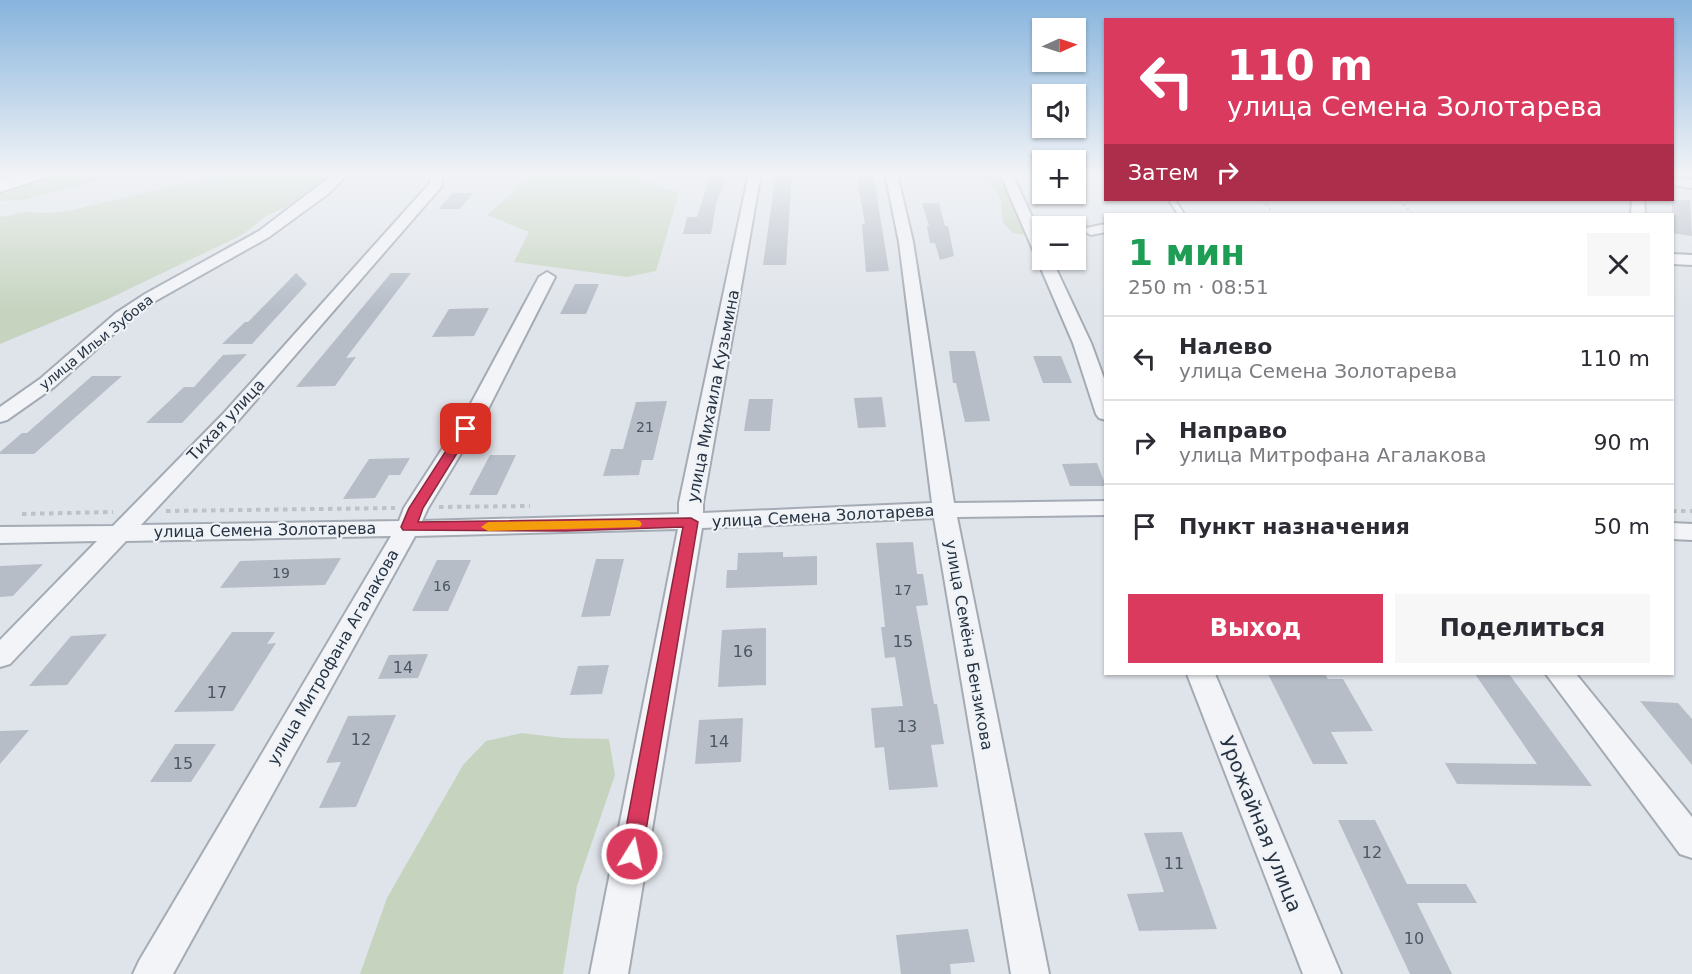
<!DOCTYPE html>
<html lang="ru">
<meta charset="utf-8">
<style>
:root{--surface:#fff;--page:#f7f7f7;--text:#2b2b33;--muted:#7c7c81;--line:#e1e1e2;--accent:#d93a5e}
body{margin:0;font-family:"DejaVu Sans",sans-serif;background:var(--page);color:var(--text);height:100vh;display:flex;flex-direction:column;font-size:22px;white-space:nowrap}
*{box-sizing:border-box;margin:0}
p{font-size:20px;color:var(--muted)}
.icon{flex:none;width:33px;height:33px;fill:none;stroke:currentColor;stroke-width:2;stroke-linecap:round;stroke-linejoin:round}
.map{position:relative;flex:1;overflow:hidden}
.drawer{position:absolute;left:1104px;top:213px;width:570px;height:462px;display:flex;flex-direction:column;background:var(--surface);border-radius:0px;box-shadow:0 2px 4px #0004}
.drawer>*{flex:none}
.guide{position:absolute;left:1104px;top:18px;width:570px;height:183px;border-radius:0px;box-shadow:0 2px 4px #0004;background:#d93a5e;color:#fff;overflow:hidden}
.needle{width:39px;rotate:87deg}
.fabs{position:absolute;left:1032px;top:18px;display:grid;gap:12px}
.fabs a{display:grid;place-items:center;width:54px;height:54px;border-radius:0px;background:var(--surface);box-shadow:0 2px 4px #0004;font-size:30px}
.pin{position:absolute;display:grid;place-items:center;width:51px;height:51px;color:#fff;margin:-26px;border-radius:12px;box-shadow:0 3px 9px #0006}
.me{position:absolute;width:66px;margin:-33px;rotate:10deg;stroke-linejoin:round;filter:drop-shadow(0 0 4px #0008)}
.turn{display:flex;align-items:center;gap:21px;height:126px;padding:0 24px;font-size:27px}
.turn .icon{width:78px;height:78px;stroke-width:2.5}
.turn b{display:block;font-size:42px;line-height:51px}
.then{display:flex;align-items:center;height:57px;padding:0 24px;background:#0003;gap:12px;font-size:22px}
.round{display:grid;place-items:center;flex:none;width:63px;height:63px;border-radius:0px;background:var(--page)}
.summary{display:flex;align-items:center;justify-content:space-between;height:102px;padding:0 24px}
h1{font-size:36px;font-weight:700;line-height:45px;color:#1e9e55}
.action{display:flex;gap:12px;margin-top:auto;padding:12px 24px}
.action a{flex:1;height:69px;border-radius:0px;background:var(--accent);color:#fff;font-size:24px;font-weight:700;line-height:69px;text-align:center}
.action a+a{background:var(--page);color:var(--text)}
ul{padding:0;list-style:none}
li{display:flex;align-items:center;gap:18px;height:84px;padding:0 24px;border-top:2px solid var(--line)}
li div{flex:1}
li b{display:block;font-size:22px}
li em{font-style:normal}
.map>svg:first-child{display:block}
.green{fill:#c6d4bf}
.building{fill:#b6bdc7}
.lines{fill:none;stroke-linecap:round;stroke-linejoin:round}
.lane-casing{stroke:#a4abb4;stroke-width:4}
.street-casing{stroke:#a4abb4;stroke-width:4}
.primary-casing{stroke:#9da9b6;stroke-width:3}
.path-far1{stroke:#bdc2c8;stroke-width:2;stroke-dasharray:3 3;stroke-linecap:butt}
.path{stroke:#bdc2c8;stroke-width:4;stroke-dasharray:4.5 4.5;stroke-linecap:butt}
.lane{fill:#f2f4f7;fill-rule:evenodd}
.street{fill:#f2f4f7;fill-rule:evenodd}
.primary{fill:#fff;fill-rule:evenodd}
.route{fill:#d93a5e;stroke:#8d263d;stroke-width:1.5}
.slow{fill:#f59e0b}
.labels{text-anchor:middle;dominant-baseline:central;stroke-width:4.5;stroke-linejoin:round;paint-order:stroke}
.far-street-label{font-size:14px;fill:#273342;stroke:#eff3f7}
.number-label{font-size:14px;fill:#4b5663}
.street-label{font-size:16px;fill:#273342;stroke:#eff3f7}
.near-number-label{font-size:16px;fill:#4b5663}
.near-street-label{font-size:20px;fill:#273342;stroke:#eff3f7}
</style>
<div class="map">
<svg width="1692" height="974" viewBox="0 0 1692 974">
<rect width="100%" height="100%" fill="#dfe4ea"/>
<path class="green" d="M52,173H129L23,200L0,201V189Z
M245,173H335L303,199L266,216L242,235L106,300L0,344V217L27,212L48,213L68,211L173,186Z
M513,173H637L633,178L679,193L656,271L627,277L514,262L529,232L487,215L530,177Z
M977,173H1006L1030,226L1024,235L1013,233L1003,223L1001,201L991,184Z
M522,733L563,738L609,739L615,775L577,886L563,974H360L387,898L463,765L486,741Z"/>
<path class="building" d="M711,173L722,174L721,178H726L717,200L711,234H683L687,217H697Z
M776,173H792L786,265H763Z
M856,173H873L889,271L866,272L862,224H865Z
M452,193H473L460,209H439Z
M1672,200H1690L1692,236L1672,233Z
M922,203H939L945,226H948L954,256L940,260L935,243H930L927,226H929Z
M296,273L307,284L252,344H222L245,322H248Z
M391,273H411L346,358L356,357L335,386L296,387Z
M575,284H599L586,314H560Z
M489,308L474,336L432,337L449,309Z
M949,351H975L990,421L965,422L956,383H953Z
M247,354L182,423H146L184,387H194L223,355Z
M1033,356H1061L1072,383H1043Z
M92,376H122L34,454H0V452L22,433H27Z
M882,397L886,427L858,428L854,398Z
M749,399H773L770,431H744Z
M667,401L653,460H642L639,475L603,476L611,449H623L636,402Z
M490,455H516L497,495H469Z
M410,458L400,475H389L375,498L343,499L369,459Z
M1097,463L1106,486H1070L1062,464Z
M913,542L917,574H923L928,605L916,606L934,704H937L944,744L931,745L938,787L889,790L884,747L875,748L871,708L903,706L895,657L885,658L881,627H885L876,543Z
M783,552V557L817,556V585L726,588L727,570H737L738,553Z
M341,558L325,585L220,588L240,561Z
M596,559H624L610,616L581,617Z
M437,560H471L448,611H412Z
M43,564L13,596L0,597V566Z
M766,628V685L718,687L722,630Z
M232,632H275L267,644L276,643L233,711L174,712Z
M107,634L67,685L29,686L71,636Z
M428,654L418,678L378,679L389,655Z
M609,665L602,694L570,695L578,666Z
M1268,674H1325L1328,679H1343L1373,731L1331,732L1348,764H1313Z
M1475,674H1509L1592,786L1457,784L1445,763L1537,764Z
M1640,701L1678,703L1692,719V765Z
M396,715L356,807L319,808L341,762L326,763L348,716Z
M743,718L741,762L695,764L699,720Z
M29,730L0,764V731Z
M175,744H216L191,782H150Z
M1338,820H1375L1407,884H1466L1477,903H1417L1452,974H1410Z
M1182,832L1217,929L1139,931L1127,894L1164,892L1144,833Z
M968,929L975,962L950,964L951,974H901L896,935Z"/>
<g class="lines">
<defs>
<path id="lane" d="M1169,200H1175L1184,214H1178Z"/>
<path id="street" d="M335,173H349L328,194L269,237L157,300L128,321L54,387L7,420L0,422V407L40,379L116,313L145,294L259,231Z
M432,173H444L441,187L237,422L141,525L399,521L404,508L468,409L539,277L547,272L555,277L488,409L428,508L422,521L679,514V503L749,173H761L703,503V513L932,503L899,242L885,173H897L913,242L954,503L1106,501V515L957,517L1049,974H1011L934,518L702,528L628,974H590L678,529L415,536L173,974H133L139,961L391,536L126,541L10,664L0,667V640L97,541L0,543V527L113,526L223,414L430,183Z
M1000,173H1012L1042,239V260H1052L1091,343L1106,384V420L1099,418L1096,414L1073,343Z
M1672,177L1692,180V188L1672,185Z
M1632,200H1644L1645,214H1631Z
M1106,224V232L1091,235L1084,231L1086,228Z
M1672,254L1692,255V265L1672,264Z
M1672,523L1692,524V540L1672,539Z
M1187,674H1215L1341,974H1303Z
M1546,674H1576L1692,817V858L1680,854Z"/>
<path id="primary" d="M21,173H50L47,177L0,192V180Z"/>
</defs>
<use href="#lane" class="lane-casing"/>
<use href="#street" class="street-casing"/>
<use href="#primary" class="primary-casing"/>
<path class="path-far1" d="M1261,200L1270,207V214
M1398,200L1413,214"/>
<path class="path" d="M439,507L530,506
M166,511L395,508
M1672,511H1692
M22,514L113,512"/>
<use href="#lane" class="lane"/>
<use href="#street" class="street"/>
<use href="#primary" class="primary"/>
</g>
<linearGradient id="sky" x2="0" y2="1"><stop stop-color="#87b4dd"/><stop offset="0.56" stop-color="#f1f3f6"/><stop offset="1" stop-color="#f1f3f6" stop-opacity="0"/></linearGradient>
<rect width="1692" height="310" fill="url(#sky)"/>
<path class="route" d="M466,425L472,429L423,508L418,522L691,518L698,522L642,854L639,860L632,863L624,860L621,854L683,527L566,531L403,530L401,527L409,508L460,429Z"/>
<path class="slow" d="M635,520L640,521L642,524L640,527L488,531L481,527L488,522Z"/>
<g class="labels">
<g class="far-street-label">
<text transform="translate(96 342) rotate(-39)">улица Ильи Зубова</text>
</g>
<g class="number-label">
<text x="645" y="427">21</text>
<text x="281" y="573">19</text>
<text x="442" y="586">16</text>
<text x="903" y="590">17</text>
</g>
<g class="street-label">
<text transform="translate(713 396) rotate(-79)">улица Михаила Кузьмина</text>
<text transform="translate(226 420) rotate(-47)">Тихая улица</text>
<text transform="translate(823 516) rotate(-3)">улица Семена Золотарева</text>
<text transform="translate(265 530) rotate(-1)">улица Семена Золотарева</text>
<text transform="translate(969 645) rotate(80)">улица Семёна Бензикова</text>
<text transform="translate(333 657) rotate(-60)">улица Митрофана Агалакова</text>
</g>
<g class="near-number-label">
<text x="903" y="641">15</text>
<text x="743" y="651">16</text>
<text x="403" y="667">14</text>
<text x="217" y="692">17</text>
<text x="907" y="726">13</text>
<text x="361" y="739">12</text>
<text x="719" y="741">14</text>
<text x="183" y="763">15</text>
<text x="1372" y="852">12</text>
<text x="1174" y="863">11</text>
<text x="1414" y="938">10</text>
</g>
<g class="near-street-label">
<text transform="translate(1261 824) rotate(68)">Урожайная улица</text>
</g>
</g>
</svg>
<div class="fabs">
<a><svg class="needle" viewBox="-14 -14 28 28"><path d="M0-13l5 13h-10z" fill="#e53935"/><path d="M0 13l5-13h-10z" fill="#7c7c81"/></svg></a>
<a><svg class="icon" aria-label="sound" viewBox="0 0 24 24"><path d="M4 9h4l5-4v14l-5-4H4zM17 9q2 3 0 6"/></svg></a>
<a>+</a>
<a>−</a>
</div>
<div class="pin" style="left:466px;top:429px;background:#d93025"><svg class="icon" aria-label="arrive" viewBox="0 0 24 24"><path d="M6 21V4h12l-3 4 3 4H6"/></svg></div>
<svg class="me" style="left:632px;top:854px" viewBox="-20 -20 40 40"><circle r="17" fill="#d93a5e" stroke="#fff" stroke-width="3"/><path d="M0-11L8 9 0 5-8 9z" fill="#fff"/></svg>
<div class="guide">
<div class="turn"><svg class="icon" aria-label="left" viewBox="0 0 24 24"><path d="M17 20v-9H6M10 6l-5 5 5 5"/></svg><div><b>110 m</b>улица Семена Золотарева</div></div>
<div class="then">Затем<svg class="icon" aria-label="right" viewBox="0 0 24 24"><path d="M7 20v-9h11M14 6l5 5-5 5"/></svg></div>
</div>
<section class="drawer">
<div class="summary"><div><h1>1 мин</h1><p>250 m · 08:51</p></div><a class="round"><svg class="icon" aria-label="close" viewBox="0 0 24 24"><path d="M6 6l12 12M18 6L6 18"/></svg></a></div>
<ul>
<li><svg class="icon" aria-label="left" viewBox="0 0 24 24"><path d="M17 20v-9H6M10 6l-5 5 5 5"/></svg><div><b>Налево</b><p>улица Семена Золотарева</p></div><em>110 m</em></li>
<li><svg class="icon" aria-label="right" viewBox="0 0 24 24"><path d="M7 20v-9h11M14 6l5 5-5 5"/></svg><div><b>Направо</b><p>улица Митрофана Агалакова</p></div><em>90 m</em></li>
<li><svg class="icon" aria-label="arrive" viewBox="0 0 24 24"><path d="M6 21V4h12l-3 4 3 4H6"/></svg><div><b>Пункт назначения</b></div><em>50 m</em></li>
</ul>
<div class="action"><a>Выход</a><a>Поделиться</a></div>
</section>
</div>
